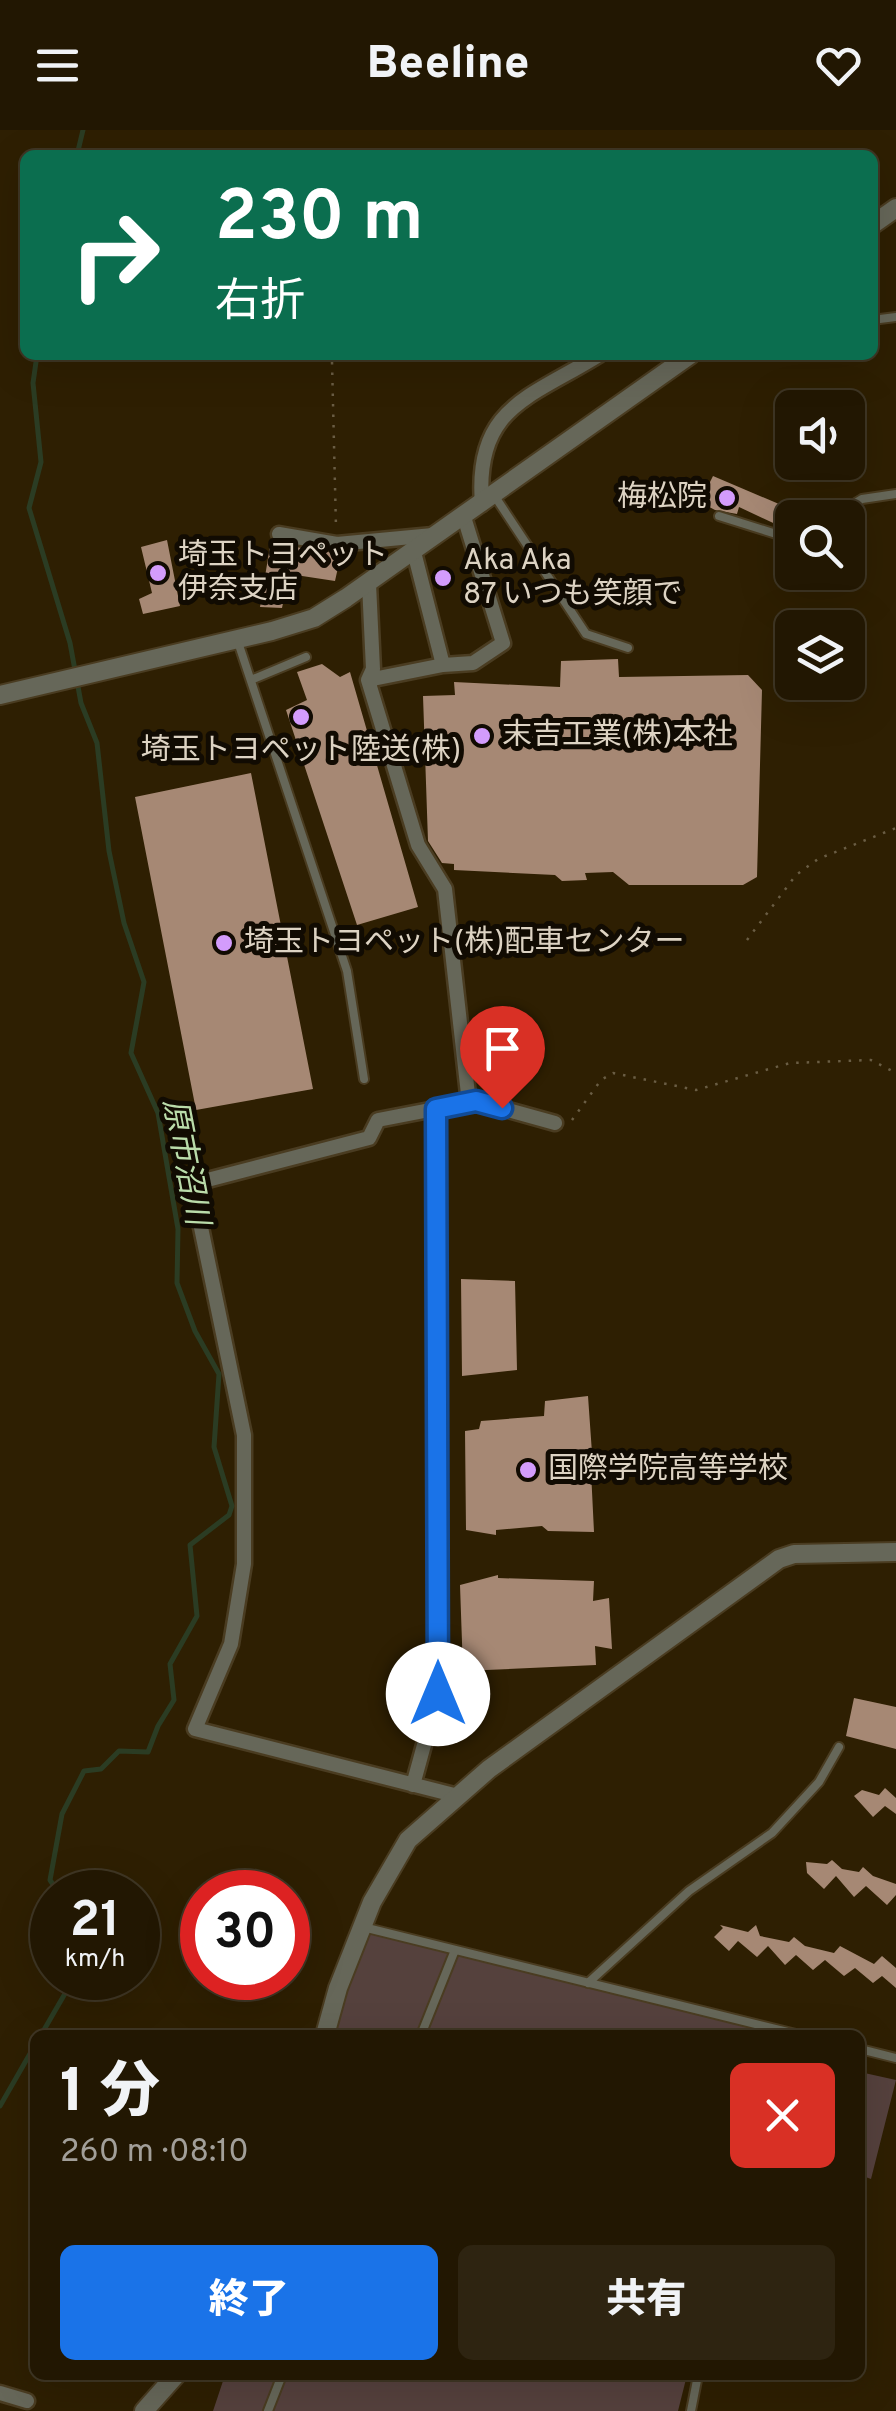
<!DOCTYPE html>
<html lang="ja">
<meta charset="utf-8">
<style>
:root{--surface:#221702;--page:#2e2411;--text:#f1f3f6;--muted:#a29f99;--line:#3f3624;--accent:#1a73e8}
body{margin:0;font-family:Overpass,"Noto Sans JP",sans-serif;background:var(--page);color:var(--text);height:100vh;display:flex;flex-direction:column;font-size:38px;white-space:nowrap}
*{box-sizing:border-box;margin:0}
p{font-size:32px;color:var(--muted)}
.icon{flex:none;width:55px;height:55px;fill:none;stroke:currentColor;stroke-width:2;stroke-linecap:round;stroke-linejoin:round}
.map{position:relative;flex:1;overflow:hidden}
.side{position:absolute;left:30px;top:1900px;width:835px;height:350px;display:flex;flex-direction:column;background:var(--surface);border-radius:15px;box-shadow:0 10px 40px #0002,0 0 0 2px var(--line)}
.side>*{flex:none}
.top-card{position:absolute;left:20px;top:20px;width:858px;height:210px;border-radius:15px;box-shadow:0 10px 40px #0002,0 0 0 2px var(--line);background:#0b6e4f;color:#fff;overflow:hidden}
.buttons{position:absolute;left:775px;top:260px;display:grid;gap:20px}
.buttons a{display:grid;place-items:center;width:90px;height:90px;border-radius:15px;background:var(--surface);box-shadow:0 10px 40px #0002,0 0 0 2px var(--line);font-size:50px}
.speed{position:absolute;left:30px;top:1740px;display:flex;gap:20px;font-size:50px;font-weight:700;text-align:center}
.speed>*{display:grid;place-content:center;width:130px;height:130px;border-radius:50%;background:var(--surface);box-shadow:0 10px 40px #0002,0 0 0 2px var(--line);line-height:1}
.speed small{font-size:25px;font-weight:400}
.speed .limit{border:15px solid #d22;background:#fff;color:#111}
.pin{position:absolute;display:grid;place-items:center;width:85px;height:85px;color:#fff;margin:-102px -42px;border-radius:50% 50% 50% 0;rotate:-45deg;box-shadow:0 0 10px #0007}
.pin .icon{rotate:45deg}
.me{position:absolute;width:110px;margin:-55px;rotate:0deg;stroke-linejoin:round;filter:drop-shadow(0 0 8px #0008)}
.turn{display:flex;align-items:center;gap:35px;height:210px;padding:0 30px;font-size:45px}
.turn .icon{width:130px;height:130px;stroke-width:2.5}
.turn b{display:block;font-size:70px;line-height:85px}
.round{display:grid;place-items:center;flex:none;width:105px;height:105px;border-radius:15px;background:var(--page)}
.head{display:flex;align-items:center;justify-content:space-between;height:170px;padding:0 30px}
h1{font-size:60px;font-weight:800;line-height:75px}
.cta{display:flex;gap:20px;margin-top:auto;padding:20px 30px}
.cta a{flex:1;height:115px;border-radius:15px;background:var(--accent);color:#fff;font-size:40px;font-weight:800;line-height:115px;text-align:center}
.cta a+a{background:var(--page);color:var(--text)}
header{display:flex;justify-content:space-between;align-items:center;height:130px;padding:0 30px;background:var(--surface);font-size:45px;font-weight:800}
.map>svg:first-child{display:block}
.green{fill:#55413d}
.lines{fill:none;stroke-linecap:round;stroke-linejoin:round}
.stream{stroke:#2b3c23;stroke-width:5}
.building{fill:#a68874}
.service-casing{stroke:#4a3c21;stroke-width:12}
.minor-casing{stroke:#4a3c21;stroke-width:19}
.tertiary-casing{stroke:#4a3c21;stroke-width:22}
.path{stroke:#6a5d44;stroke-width:2.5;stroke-dasharray:2.5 8;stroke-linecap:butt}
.service{stroke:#666759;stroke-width:8}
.minor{stroke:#666759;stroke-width:14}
.tertiary{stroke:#666759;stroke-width:18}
.route-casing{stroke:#114b97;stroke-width:25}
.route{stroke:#1a73e8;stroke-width:18}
.poi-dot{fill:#d39cfc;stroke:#110b02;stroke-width:4}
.labels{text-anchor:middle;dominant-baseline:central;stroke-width:10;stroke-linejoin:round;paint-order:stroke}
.poi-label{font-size:30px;fill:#ddd3c3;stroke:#110b02;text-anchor:start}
.water-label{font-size:32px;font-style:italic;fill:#badcaa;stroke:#110b02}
</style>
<header><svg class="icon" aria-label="menu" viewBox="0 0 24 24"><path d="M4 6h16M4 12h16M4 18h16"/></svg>Beeline<svg class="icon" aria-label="heart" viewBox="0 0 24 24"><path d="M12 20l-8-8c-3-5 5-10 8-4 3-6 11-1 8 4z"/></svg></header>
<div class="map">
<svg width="896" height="2281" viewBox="0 0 896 2281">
<rect width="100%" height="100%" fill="#2e1f02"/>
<path class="green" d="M362,1797L766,1897L764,1905H329Z
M860,1942L896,1950L871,2049L860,2045Z
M225,2245H687L678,2281H213Z"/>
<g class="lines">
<path class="stream" d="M77,25L83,0
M37,225L33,253L41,332L29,378L70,513L81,573L97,613L109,721L124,793L144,852L131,923L158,983L178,1099L177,1153L195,1201L219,1244L214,1317L232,1376L229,1385L190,1415L197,1486L170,1534L174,1570L158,1596L148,1622L119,1621L101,1639L84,1641L62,1684L50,1750L58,1762
M41,1905L74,1848
M0,1976L35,1915"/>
</g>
<path class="building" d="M713,346L793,380L786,399L739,377L737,384L715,380L700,372Z
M167,410L180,476L143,484L139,469L152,463L141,417Z
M271,410L277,414L341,424L335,451L289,444L282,478L260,477Z
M618,529L619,547L748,545L762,560L757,747L743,755H629L613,742L585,743L587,750L562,751L555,745L454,740V734L442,733L428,711L423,566L455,565L454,552L560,557L561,531Z
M322,534L340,547L350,542L418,777L357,795L286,580L307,570L297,542Z
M251,643L313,959L196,980L135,667Z
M461,1149L515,1151L517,1240L462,1246Z
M588,1266L592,1323L608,1322L609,1344L591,1341L594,1402L548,1401L542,1396L496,1400V1405L466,1400L465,1301L479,1299L481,1291L544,1286L545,1271Z
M498,1445V1448L594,1451L593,1471L609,1468L612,1519L595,1516L596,1535L463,1541L460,1455Z
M854,1568L896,1577V1619L846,1606Z
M885,1658L896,1668V1684L885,1676L873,1687L854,1666L862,1660L879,1665Z
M832,1730L842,1739L859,1742L863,1737L873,1746L896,1754V1765L887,1775L866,1756L854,1767L836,1746L824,1759L807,1743L806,1732L827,1734Z
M720,1795L748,1802L756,1795L760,1806L789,1812L794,1807L805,1816L834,1823L840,1816L874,1834L882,1826L896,1838V1858L882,1846L873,1853L855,1838L844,1846L825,1830L813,1840L796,1825L785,1835L768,1816L757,1827L738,1811L729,1821L714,1807L723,1798Z"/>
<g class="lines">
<defs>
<path id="service" d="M872,190L896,187
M494,365L586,504L628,518
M719,386L792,409
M831,388L862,369L896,364
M237,509L347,841L364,949
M251,550L306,527
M363,1797L800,1905
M588,1853L689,1761L772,1703L819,1652L839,1617
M421,1905L455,1820
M860,1919L896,1928
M268,2281L282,2245
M691,2281L698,2245"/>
<path id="minor" d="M482,374C474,277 530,268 599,225
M279,404L337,414L433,405
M414,422L443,535
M369,454L373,539L368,550L418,715L445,759L469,973
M368,550L443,535L473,533L503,513L464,387
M413,1655L438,1564L436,979
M458,1666L195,1599L231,1514L244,1434V1305L192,1054L369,1008L378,990L476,971L555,993
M0,2263L27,2271"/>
<path id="tertiary" d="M872,95L896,78
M0,565L272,501L314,488L346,468L690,225
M325,1905L338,1858L372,1772L408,1710L489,1639L779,1429L794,1424L896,1422
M144,2281L176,2245"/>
</defs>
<use href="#service" class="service-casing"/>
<use href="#minor" class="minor-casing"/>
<use href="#tertiary" class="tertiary-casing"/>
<path class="path" d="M332,232L336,397
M747,810L796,745L818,729L896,698
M572,990L601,950L613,943L696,960L790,933L871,930L896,943"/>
<use href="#service" class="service"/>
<use href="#minor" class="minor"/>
<use href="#tertiary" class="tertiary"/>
</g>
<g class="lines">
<defs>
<path id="route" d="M438,1564L436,979L476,971L502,978"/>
</defs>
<use href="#route" class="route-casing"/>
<use href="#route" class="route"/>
</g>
<g class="poi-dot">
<circle cx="727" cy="368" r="10"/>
<circle cx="158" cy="443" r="10"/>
<circle cx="443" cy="448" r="10"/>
<circle cx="301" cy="587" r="10"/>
<circle cx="482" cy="606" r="10"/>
<circle cx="224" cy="813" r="10"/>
<circle cx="528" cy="1340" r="10"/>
</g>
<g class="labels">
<g class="poi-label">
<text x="707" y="368" text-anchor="end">梅松院</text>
<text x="178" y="426">埼玉トヨペット<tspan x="178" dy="34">伊奈支店</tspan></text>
<text x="463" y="431">Aka Aka<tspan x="463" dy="34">87 いつも笑顔で</tspan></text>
<text x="502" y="606">末吉工業(株)本社</text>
<text x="301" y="621" text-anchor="middle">埼玉トヨペット陸送(株)</text>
<text x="244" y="813">埼玉トヨペット(株)配車センター</text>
<text x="548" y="1340">国際学院高等学校</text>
</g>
<g class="water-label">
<text transform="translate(184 1032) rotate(79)">原市沼川</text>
</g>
</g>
</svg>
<div class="buttons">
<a><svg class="icon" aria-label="sound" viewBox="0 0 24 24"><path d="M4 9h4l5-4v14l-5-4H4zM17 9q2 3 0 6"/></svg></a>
<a><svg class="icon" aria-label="search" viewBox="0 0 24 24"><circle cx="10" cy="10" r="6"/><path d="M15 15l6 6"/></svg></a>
<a><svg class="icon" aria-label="layers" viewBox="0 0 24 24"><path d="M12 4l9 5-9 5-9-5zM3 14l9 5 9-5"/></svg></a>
</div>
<div class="speed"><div>21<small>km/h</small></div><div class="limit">30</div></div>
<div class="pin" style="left:502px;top:978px;background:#d93025"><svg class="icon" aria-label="arrive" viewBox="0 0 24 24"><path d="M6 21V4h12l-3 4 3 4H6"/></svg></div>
<svg class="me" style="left:438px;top:1564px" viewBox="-20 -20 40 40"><circle r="19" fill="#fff"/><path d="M0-13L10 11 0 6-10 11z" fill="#1a73e8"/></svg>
<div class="top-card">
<div class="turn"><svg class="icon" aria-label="right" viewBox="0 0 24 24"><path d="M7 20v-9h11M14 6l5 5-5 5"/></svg><div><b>230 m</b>右折</div></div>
</div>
<section class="side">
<div class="head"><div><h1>1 分</h1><p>260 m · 08:10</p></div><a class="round" style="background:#d93025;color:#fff"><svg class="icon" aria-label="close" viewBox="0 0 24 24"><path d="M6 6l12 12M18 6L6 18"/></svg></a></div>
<div class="cta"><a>終了</a><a>共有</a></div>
</section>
</div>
